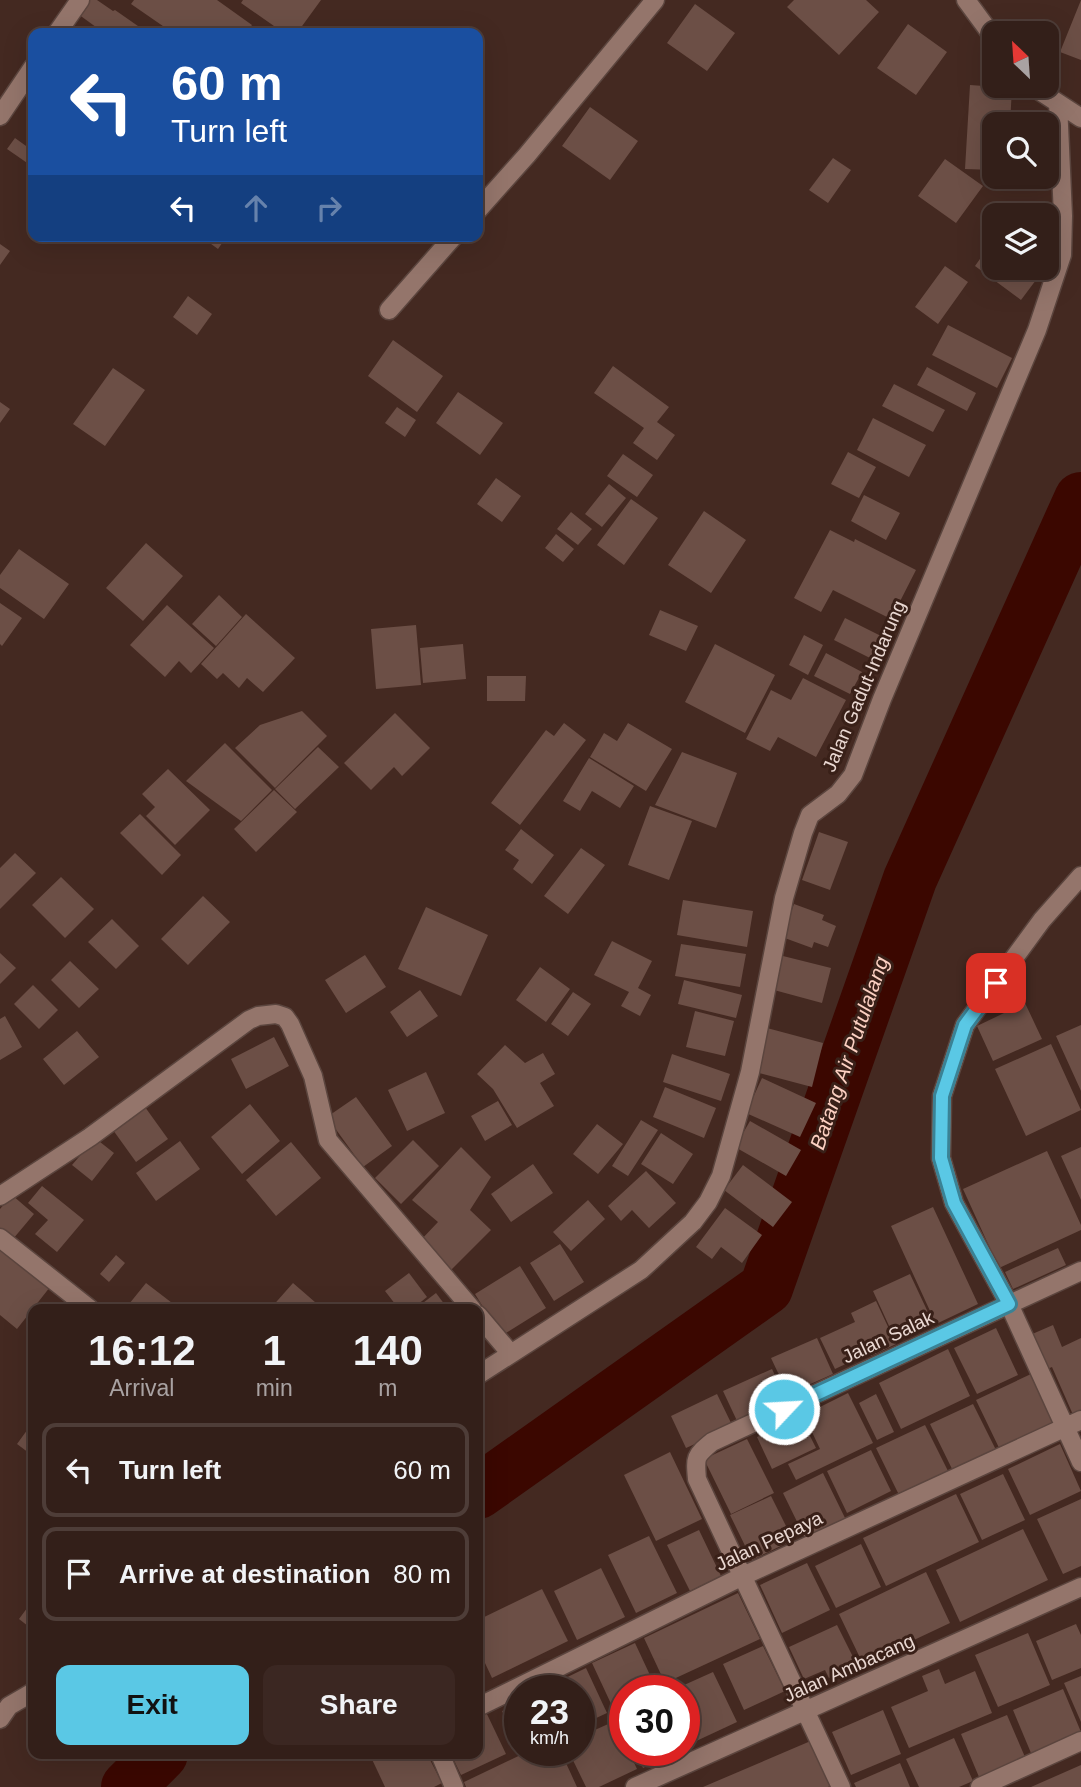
<!DOCTYPE html>
<style>
:root{--surface:#331f19;--page:#3b2722;--text:#f1f3f6;--muted:#a9a2a2;--line:#4e3d38;--accent:#5ac8e5}
body{margin:0;font-family:Helvetica,sans-serif;background:var(--page);color:var(--text);height:100vh;display:flex;flex-direction:column;font-size:26px;white-space:nowrap}
*{box-sizing:border-box;margin:0}
p{font-size:23px;color:var(--muted)}
.icon{flex:none;width:38px;height:38px;fill:none;stroke:currentColor;stroke-width:2;stroke-linecap:round;stroke-linejoin:round}
.map{position:relative;flex:1;overflow:hidden}
.side{position:absolute;left:28px;top:1304px;width:455px;height:455px;display:flex;flex-direction:column;background:var(--surface);border-radius:14px;box-shadow:0 7px 28px #0002,0 0 0 2px var(--line)}
.side>*{flex:none}
.hud{position:absolute;left:28px;top:28px;width:455px;height:214px;border-radius:14px;box-shadow:0 7px 28px #0002,0 0 0 2px var(--line);background:#1a4fa0;color:#fff;overflow:hidden}
.needle{width:46px;rotate:335deg}
.fabs{position:absolute;left:982px;top:21px;display:grid;gap:14px}
.fabs a{display:grid;place-items:center;width:77px;height:77px;border-radius:14px;background:var(--surface);box-shadow:0 7px 28px #0002,0 0 0 2px var(--line);font-size:35px}
.speed{position:absolute;left:504px;top:1675px;display:flex;gap:14px;font-size:35px;font-weight:700;text-align:center}
.speed>*{display:grid;place-content:center;width:91px;height:91px;border-radius:50%;background:var(--surface);box-shadow:0 7px 28px #0002,0 0 0 2px var(--line);line-height:1}
.speed small{font-size:18px;font-weight:400}
.speed .limit{border:10px solid #d22;background:#fff;color:#111}
.pin{position:absolute;display:grid;place-items:center;width:60px;height:60px;color:#fff;margin:-30px;border-radius:14px;box-shadow:0 4px 10px #0006}
.me{position:absolute;width:77px;margin:-38px;rotate:65deg;stroke-linejoin:round;filter:drop-shadow(0 0 5px #0008)}
.turn{display:flex;align-items:center;gap:24px;height:147px;padding:0 28px;font-size:32px}
.turn .icon{width:91px;height:91px;stroke-width:2.5}
.turn b{display:block;font-size:49px;line-height:60px}
.lanes{display:flex;align-items:center;height:66px;padding:0 28px;background:#0003;justify-content:center;gap:35px;direction:ltr}
.lanes .off{opacity:.35}
.eta{display:flex;justify-content:space-evenly;align-items:center;height:119px;text-align:center}
.eta b{font-size:42px;font-weight:800;line-height:49px}
.cta{display:flex;gap:14px;margin-top:auto;padding:14px 28px}
.cta a{flex:1;height:80px;border-radius:14px;background:var(--accent);color:#111;font-size:28px;font-weight:800;line-height:80px;text-align:center}
.cta a+a{background:var(--page);color:var(--text)}
ul{padding:0;list-style:none}
li{display:flex;align-items:center;gap:21px;height:94px;margin:0 14px 10px;padding:0 14px;border:4px solid var(--line);border-radius:14px}
li div{flex:1}
li b{display:block;font-size:26px}
li em{font-style:normal}
.map>svg:first-child{display:block}
.lines{fill:none;stroke-linecap:round;stroke-linejoin:round}
.river{stroke:#3b0700;stroke-width:54}
.building{fill:#6c4f46}
.minor-casing{stroke:#5b453e;stroke-width:21}
.minor{stroke:#94756b;stroke-width:18}
.route-casing{stroke:#3a8295;stroke-width:18}
.route{stroke:#5ac8e5;stroke-width:12}
.labels{text-anchor:middle;dominant-baseline:central;stroke-width:6;stroke-linejoin:round;paint-order:stroke}
.street-label{font-size:19px;fill:#ead8d2;stroke:#392018}
.water-label{font-size:21px;font-style:italic;fill:#fcd0c2;stroke:#392018}
</style>
<div class="map">
<svg width="1081" height="1787" viewBox="0 0 1081 1787">
<rect width="100%" height="100%" fill="#442921"/>
<g class="lines">
<path class="river" d="M478,1492L766,1288L910,879L1081,499
M128,1787L161,1754"/>
</g>
<path class="building" d="M88,0H97L113,11L115,10L148,33H98L100,30L78,14Z
M134,0H217L252,25L246,33H173L131,4Z
M243,0H321L297,33H284L241,3Z
M794,0H866L879,12L839,55L787,7Z
M1081,0V60L1060,52Z
M695,4L735,33L707,71L667,43Z
M908,24L947,52L916,95L877,68Z
M970,85L1012,88L1010,124H994V170L965,169Z
M590,107L638,141L610,180L562,146Z
M15,138L33,151V167L7,149Z
M833,158L851,170L828,203L809,190Z
M945,159L983,186L956,223L918,196Z
M200,236H227L218,249Z
M994,239V268H1045L1021,300L975,266Z
M0,244L10,251L0,265Z
M945,266L968,282L938,324L915,307Z
M188,296L212,314L197,335L173,317Z
M948,325L1012,358L997,388L932,355Z
M393,340L443,376L417,412L368,376Z
M613,366L669,407L657,422L675,435L657,460L633,443L644,428L594,393Z
M927,367L976,393L967,411L917,385Z
M113,368L145,390L105,446L73,424Z
M894,384L945,410L933,432L882,406Z
M458,392L503,423L480,455L436,423Z
M0,402L10,409L0,423Z
M397,407L416,420L405,437L385,423Z
M873,418L926,445L909,477L857,450Z
M848,452L876,467L859,498L831,484Z
M623,454L653,475L637,497L607,476Z
M496,478L521,496L502,522L477,504Z
M609,484L626,498L602,527L585,514Z
M864,495L900,513L886,540L851,521Z
M631,499L658,518L624,565L597,545Z
M704,511L746,540L711,593L668,565Z
M571,512L592,529L578,545L557,529Z
M830,530L854,542L855,539L916,570L891,619L833,590L821,612L794,598Z
M556,534L574,549L563,562L545,548Z
M146,543L183,576L143,621L106,588Z
M19,549L69,584L44,619L0,588V575Z
M219,595L242,617L216,646L192,624Z
M0,603L22,618L2,646L0,644Z
M167,605L214,648L191,673L179,661L165,677L130,645Z
M660,610L698,626L686,651L649,635Z
M246,614L295,658L263,692L247,678L239,688L223,673L217,679L201,664Z
M845,618L885,638L874,660L834,640Z
M416,625L421,685L376,689L371,629Z
M804,635L823,645L808,675L789,665Z
M463,644L466,679L423,683L420,648Z
M715,644L775,675L745,733L685,702Z
M826,653L862,672L850,694L814,676Z
M487,676H526L525,701H487Z
M803,678L846,700L816,757L778,737L770,751L746,739L771,690L791,700Z
M302,711L327,736L275,788L235,748L260,725Z
M395,713L430,748L402,776L394,767L371,790L344,763Z
M564,723L586,740L520,825L491,803L546,730L554,736Z
M628,723L672,749L646,791L590,757L604,733L617,741Z
M225,743L272,790L241,821L186,781Z
M318,747L339,767L295,809L275,789Z
M682,752L737,773L716,828L655,805Z
M589,758L634,786L620,808L592,791L580,811L563,801Z
M168,769L210,810L175,845L146,816L155,807L142,794Z
M274,790L297,812L256,852L234,829Z
M650,806L692,821L669,880L628,865Z
M140,814L181,855L162,875L120,833Z
M521,829L554,855L532,884L513,869L519,860L505,850Z
M819,832L848,842L830,890L802,880Z
M581,848L605,865L568,914L544,896Z
M15,853L36,873L0,909V868Z
M61,877L94,909L65,938L32,905Z
M203,896L230,922L188,965L161,939Z
M683,900L753,911L747,947L677,935Z
M794,904L824,915L822,920L836,926L828,947L814,942L812,948L782,937Z
M426,907L488,935L461,996L398,969Z
M112,919L139,946L116,969L88,942Z
M612,941L652,961L638,988L651,995L640,1016L621,1006L629,992L594,975Z
M681,944L746,954L740,987L675,976Z
M0,953L16,968L0,984Z
M365,955L386,987L346,1013L325,980Z
M783,956L831,968L822,1003L774,990Z
M70,961L99,989L79,1008L51,980Z
M540,967L570,989L546,1022L516,1000Z
M684,980L742,995L736,1018L678,1004Z
M33,985L58,1010L39,1029L14,1004Z
M420,990L438,1016L407,1037L390,1012Z
M573,992L591,1004L568,1036L551,1024Z
M1025,1003L1042,1039L993,1061L977,1026Z
M695,1011L734,1021L725,1056L686,1047Z
M5,1016L22,1047L0,1060V1019Z
M1081,1025V1091L1056,1036Z
M767,1028L823,1043L812,1087L755,1072Z
M77,1031L99,1057L64,1085L43,1059Z
M274,1037L289,1066L246,1089L231,1059Z
M1051,1044L1081,1110L1026,1136L995,1069Z
M505,1045L525,1063L543,1053L555,1074L540,1083L554,1106L517,1128L493,1089L477,1074Z
M672,1054L730,1074L721,1101L663,1082Z
M426,1072L445,1113L407,1131L388,1090Z
M762,1078L816,1103L800,1137L746,1113Z
M665,1087L716,1108L704,1138L653,1117Z
M356,1097L392,1146L363,1167L327,1117Z
M498,1101L512,1125L485,1141L471,1116Z
M250,1104L280,1141L242,1174L211,1137Z
M145,1107L168,1139L136,1162L113,1130Z
M641,1120L658,1130L628,1176L612,1166Z
M750,1121L801,1150L786,1176L735,1147Z
M597,1124L623,1144L598,1174L573,1154Z
M661,1133L693,1154L673,1184L641,1164Z
M95,1138L114,1153L92,1181L72,1165Z
M413,1140L439,1166L401,1204L375,1178Z
M180,1141L200,1169L156,1201L136,1173Z
M291,1142L321,1178L276,1216L246,1180Z
M461,1147L491,1177L470,1210L491,1230L450,1271L420,1241L438,1222L412,1200Z
M1081,1147V1200L1061,1156Z
M1047,1151L1081,1225V1230L999,1268L963,1189Z
M533,1164L553,1193L511,1222L491,1194Z
M743,1165L792,1202L773,1227L724,1190Z
M646,1171L676,1203L649,1228L632,1210L621,1221L608,1206Z
M42,1186L84,1220L57,1252L35,1234L48,1220L28,1203Z
M12,1195L34,1214L13,1239L0,1228V1209Z
M588,1200L605,1219L571,1251L553,1232Z
M933,1207L978,1304L936,1324L891,1226Z
M725,1208L762,1235L742,1263L721,1247L712,1259L696,1247Z
M560,1244L584,1282L554,1301L530,1263Z
M1058,1248L1066,1265L1013,1289L1005,1272Z
M0,1249L50,1287L17,1329L0,1315Z
M116,1255L125,1263L109,1282L100,1274Z
M520,1266L546,1308L501,1336L475,1294Z
M409,1273L427,1297L412,1309H399L385,1291Z
M910,1274L933,1323L896,1341L873,1291Z
M146,1283L176,1306L174,1309H125Z
M293,1283L323,1309H270Z
M436,1293L448,1309H415Z
M876,1301L896,1344L871,1356L869,1353L835,1369L820,1338L855,1322L851,1313Z
M1053,1325L1062,1347L1081,1338V1414L1074,1417L1052,1367L1045,1370L1030,1335Z
M996,1328L1018,1375L977,1394L954,1348Z
M817,1338L833,1374L788,1394L771,1358Z
M948,1349L970,1396L901,1429L879,1383Z
M772,1369L787,1400L738,1423L723,1391Z
M1031,1374L1057,1427L1002,1454L976,1400Z
M848,1393L873,1443L796,1480L788,1464L820,1449L804,1415Z
M717,1394L733,1427L686,1448L671,1416Z
M876,1394L894,1432L877,1440L859,1403Z
M973,1404L997,1452L954,1473L930,1424Z
M800,1416L816,1448L772,1469L757,1437Z
M33,1422V1456L17,1444Z
M925,1425L949,1473L900,1497L876,1448Z
M747,1439L774,1493L731,1514L704,1459Z
M1060,1444L1081,1491L1030,1515L1008,1469Z
M871,1450L891,1491L847,1513L827,1471Z
M670,1452L702,1519L656,1541L624,1475Z
M823,1473L846,1520L806,1540L783,1493Z
M1003,1474L1025,1520L982,1540L960,1494Z
M956,1494L979,1542L886,1586L863,1538Z
M771,1496L793,1540L752,1560L730,1515Z
M1081,1499V1566L1063,1574L1037,1519Z
M1023,1529L1048,1580L960,1622L936,1570Z
M699,1530L721,1576L690,1591L667,1545Z
M649,1536L677,1593L636,1613L608,1555Z
M861,1544L881,1587L836,1608L815,1566Z
M807,1563L830,1610L782,1633L760,1585Z
M601,1568L625,1617L577,1640L554,1591Z
M926,1572L950,1623L863,1664L839,1614Z
M542,1589L568,1641L492,1678L478,1648V1620Z
M738,1593L760,1639L665,1683L644,1638Z
M33,1600V1630L19,1619Z
M1076,1624L1081,1635V1668L1052,1680L1036,1641Z
M837,1625L857,1665L829,1678L825,1670L804,1679L789,1647Z
M1028,1633L1050,1685L998,1707L975,1655Z
M635,1643L656,1688L650,1690H625V1702L613,1708L592,1663Z
M763,1646L785,1691L744,1710L723,1664Z
M586,1668L607,1713L579,1726V1690H551L549,1686Z
M939,1669L945,1684L975,1671L992,1713L909,1748L891,1707L928,1691L922,1676Z
M713,1672L737,1722L692,1743L684,1726V1690H673Z
M1081,1676V1722L1064,1683Z
M1063,1689L1081,1732L1031,1753L1013,1710Z
M520,1703V1748L502,1711Z
M883,1710L901,1754L851,1775L832,1732Z
M486,1712L506,1754L461,1775L451,1754H478V1716Z
M1007,1715L1025,1757L979,1777L961,1734Z
M615,1721L625,1742V1750H628L637,1769L599,1787H586L568,1750H579V1737Z
M954,1738L973,1781L959,1787H919L906,1759Z
M813,1740L832,1785L828,1787H703Z
M531,1750H560L577,1787H466L464,1782Z
M635,1750H682L643,1768Z
M373,1754H427L442,1783L434,1787H385L370,1755Z
M900,1763L910,1787H856L854,1783Z
M1081,1765V1787H1031Z"/>
<g class="lines">
<defs>
<path id="minor" d="M966,0L994,38
M57,33L80,0
M1032,86L1081,118
M0,116L33,67
M478,210L527,155L655,0
M389,310L454,236
M1081,876L1042,920L965,1025L942,1096L941,1158L954,1203L1009,1304L1081,1462
M0,1196L90,1137L249,1020L258,1016L276,1014L285,1017L290,1024L313,1076L328,1140L472,1309
M0,1238L90,1309
M478,1315L511,1354
M478,1375L641,1270L693,1222L708,1202L721,1176L750,1072L784,898L803,833L810,815L838,794L853,775L882,699L1037,330L1062,255L1063,216L1058,103
M478,1707L743,1576L1081,1420
M0,1719L9,1706L33,1692
M440,1754L454,1787
M635,1787L1081,1587
M841,1787L697,1479C695,1457 695,1456 712,1442L1081,1271
M980,1787L1081,1741"/>
</defs>
<use href="#minor" class="minor-casing"/>
<use href="#minor" class="minor"/>
</g>
<g class="lines">
<defs>
<path id="route" d="M784,1409L1009,1304L954,1203L941,1158L942,1096L965,1025L996,983"/>
</defs>
<use href="#route" class="route-casing"/>
<use href="#route" class="route"/>
</g>
<g class="labels">
<g class="street-label">
<text transform="translate(864 686) rotate(-67)">Jalan Gadut-Indarung</text>
<text transform="translate(888 1337) rotate(-25)">Jalan Salak</text>
<text transform="translate(769 1541) rotate(-25)">Jalan Pepaya</text>
<text transform="translate(849 1668) rotate(-24)">Jalan Ambacang</text>
</g>
<g class="water-label">
<text transform="translate(849 1053) rotate(-71)">Batang Air Putulalang</text>
</g>
</g>
</svg>
<div class="fabs">
<a><svg class="needle" viewBox="-14 -14 28 28"><path d="M0-13l5 13h-10z" fill="#e53935"/><path d="M0 13l5-13h-10z" fill="#a9a2a2"/></svg></a>
<a><svg class="icon" aria-label="search" viewBox="0 0 24 24"><circle cx="10" cy="10" r="6"/><path d="M15 15l6 6"/></svg></a>
<a><svg class="icon" aria-label="layers" viewBox="0 0 24 24"><path d="M12 4l9 5-9 5-9-5zM3 14l9 5 9-5"/></svg></a>
</div>
<div class="speed"><div>23<small>km/h</small></div><div class="limit">30</div></div>
<div class="pin" style="left:996px;top:983px;background:#d93025"><svg class="icon" aria-label="arrive" viewBox="0 0 24 24"><path d="M6 21V4h12l-3 4 3 4H6"/></svg></div>
<svg class="me" style="left:784px;top:1409px" viewBox="-20 -20 40 40"><circle r="17" fill="#5ac8e5" stroke="#fff" stroke-width="3"/><path d="M0-11L8 9 0 5-8 9z" fill="#fff"/></svg>
<div class="hud">
<div class="turn"><svg class="icon" aria-label="left" viewBox="0 0 24 24"><path d="M17 20v-9H6M10 6l-5 5 5 5"/></svg><div><b>60 m</b>Turn left</div></div>
<div class="lanes"><svg class="icon" aria-label="left" viewBox="0 0 24 24"><path d="M17 20v-9H6M10 6l-5 5 5 5"/></svg><svg class="icon off" aria-label="ahead" viewBox="0 0 24 24"><path d="M12 20V5M6 11l6-6 6 6"/></svg><svg class="icon off" aria-label="right" viewBox="0 0 24 24"><path d="M7 20v-9h11M14 6l5 5-5 5"/></svg></div>
</div>
<section class="side">
<div class="eta">
<div><b>16:12</b><p>Arrival</p></div>
<div><b>1</b><p>min</p></div>
<div><b>140</b><p>m</p></div>
</div>
<ul>
<li><svg class="icon" aria-label="left" viewBox="0 0 24 24"><path d="M17 20v-9H6M10 6l-5 5 5 5"/></svg><div><b>Turn left</b></div><em>60 m</em></li>
<li><svg class="icon" aria-label="arrive" viewBox="0 0 24 24"><path d="M6 21V4h12l-3 4 3 4H6"/></svg><div><b>Arrive at destination</b></div><em>80 m</em></li>
</ul>
<div class="cta"><a>Exit</a><a>Share</a></div>
</section>
</div>
